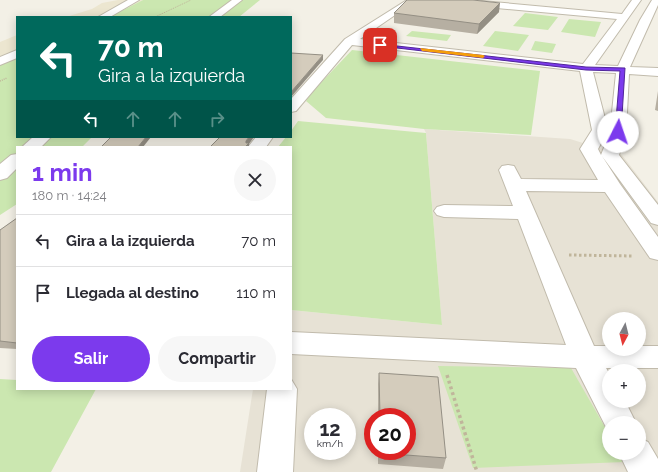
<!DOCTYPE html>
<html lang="es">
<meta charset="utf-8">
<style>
:root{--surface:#fff;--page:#f7f7f7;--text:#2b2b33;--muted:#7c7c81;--line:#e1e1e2;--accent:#7c3aed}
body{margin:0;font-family:Raleway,sans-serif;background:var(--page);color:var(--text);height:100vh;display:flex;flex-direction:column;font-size:15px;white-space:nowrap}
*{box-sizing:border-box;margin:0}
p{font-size:13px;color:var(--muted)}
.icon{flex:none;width:22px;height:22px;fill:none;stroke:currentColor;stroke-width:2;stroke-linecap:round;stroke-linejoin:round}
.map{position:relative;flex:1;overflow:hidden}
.details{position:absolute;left:16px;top:146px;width:276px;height:244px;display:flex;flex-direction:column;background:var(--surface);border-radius:0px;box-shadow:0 2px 10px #0003}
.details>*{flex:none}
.top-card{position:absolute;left:16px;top:16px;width:276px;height:122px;border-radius:0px;box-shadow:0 2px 10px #0003;background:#00695c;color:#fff;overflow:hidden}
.needle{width:26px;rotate:187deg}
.tools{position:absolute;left:602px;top:312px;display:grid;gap:8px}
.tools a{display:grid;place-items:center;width:44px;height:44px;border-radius:50%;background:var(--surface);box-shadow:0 2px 10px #0003;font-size:20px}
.speed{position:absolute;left:304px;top:408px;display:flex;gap:8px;font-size:20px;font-weight:700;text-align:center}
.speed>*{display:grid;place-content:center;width:52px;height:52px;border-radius:50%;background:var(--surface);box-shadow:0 2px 10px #0003;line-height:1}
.speed small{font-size:10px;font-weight:400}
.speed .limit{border:6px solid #d22;background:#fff;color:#111}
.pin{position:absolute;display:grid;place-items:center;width:34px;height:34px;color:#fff;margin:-17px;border-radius:8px;box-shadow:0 2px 6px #0006}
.me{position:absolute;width:44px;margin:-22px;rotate:4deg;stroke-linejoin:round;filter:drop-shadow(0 0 3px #0008)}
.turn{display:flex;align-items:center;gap:14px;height:84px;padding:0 16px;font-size:18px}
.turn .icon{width:52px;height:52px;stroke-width:2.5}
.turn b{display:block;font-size:28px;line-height:34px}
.lanes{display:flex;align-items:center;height:38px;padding:0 16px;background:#0003;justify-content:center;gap:20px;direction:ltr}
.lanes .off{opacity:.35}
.round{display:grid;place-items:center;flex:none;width:42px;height:42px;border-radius:21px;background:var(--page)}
.summary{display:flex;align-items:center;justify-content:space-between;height:68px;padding:0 16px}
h1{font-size:24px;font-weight:700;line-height:30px;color:var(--accent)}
.action{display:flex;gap:8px;margin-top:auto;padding:8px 16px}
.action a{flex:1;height:46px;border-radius:24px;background:var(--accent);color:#fff;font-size:16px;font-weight:700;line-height:46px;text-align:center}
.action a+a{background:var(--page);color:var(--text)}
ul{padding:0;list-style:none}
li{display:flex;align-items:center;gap:12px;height:52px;padding:0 16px;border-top:1px solid var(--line)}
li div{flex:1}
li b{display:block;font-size:15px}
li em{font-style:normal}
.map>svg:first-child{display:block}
.residential{fill:#e7e2d5;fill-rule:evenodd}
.education{fill:#ece6d0}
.green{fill:#cbe7b0}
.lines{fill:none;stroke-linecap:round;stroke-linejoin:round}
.minor-casing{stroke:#c1bbac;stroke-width:2}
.path-far3{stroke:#c0b59b;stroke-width:1;stroke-dasharray:1 1;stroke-linecap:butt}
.path-far2{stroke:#c0b59b;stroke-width:1.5;stroke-dasharray:1 1;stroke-linecap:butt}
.path-far1{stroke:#c0b59b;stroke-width:3;stroke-dasharray:2.5 2.5;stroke-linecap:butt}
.path{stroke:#c0b59b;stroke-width:3.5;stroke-dasharray:3 3;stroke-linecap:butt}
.minor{fill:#fff;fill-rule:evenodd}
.wall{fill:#b6afa2}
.shaded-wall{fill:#948f84}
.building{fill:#d4ccbc;stroke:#948f84}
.route{fill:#7c3aed;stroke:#51269a}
.slow{fill:#f59e0b}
</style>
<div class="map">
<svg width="658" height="472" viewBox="0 0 658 472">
<rect width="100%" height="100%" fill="#f3f0e6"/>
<path class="residential" d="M424,129L570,139L622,155L658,202V472H240L253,389H291V310L442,325L426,133ZM609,319H639V349H609ZM609,371H639V401H609ZM313,417H347V451H313ZM373,417H407V451H373ZM609,423H639V453H609Z"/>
<path class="education" d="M118,0H143L109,17H66L92,9L102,3Z
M17,35V57L0,63V42Z"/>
<path class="green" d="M143,0H260L239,17H109Z
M525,13L558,17L548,30L513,26Z
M569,19L601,22L595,37L561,32Z
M412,31L451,35L447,41L406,36Z
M495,31L529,35L518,51L483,46Z
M535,41L556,44L552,53L531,50Z
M352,50L540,71L531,135L424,129L326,118L306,101L312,92Z
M17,57V137H92L82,147H17V204L0,215V63Z
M298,121L426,133L442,325L291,310V147H278L286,137H291V131Z
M438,366L571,368L609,434V453H620L625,462L473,468Z
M0,379L17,380V389H96L51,472H0Z"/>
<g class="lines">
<defs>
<path id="minor" d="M128,0H139L110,17H98Z
M232,0H242L220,17H209Z
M407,0H417L360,39L583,64L617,19L442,3L438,0H471L622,14L632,0H641L595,65L618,66L640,20L652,0H658V5L630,67L658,68V76L629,74L626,132L619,155L658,205V225L651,223L602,156L620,184L658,237V260L650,258L605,192L526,191L594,346H609V349H639V346H658V368H606L609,373V401H625L636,423H609V433L576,368L291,354V332L566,345L518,219L444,217L437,215L434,211L437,207L444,205L513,206L499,170L502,166L508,165L514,166L521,179L598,180L580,149L592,130L580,71L352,45L296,111L291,112V99L345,39ZM593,72L616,73L610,132L601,155L598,149L608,130Z
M17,50V58L0,65V57Z
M33,137H51L41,147H22Z
M256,137H273L266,147H248Z
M17,154V168L7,178L0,180V164L11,155Z
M291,379L297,389L293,472H257L267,389H291Z
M639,438L648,442L658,459V472H628L619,453H639Z"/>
</defs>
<use href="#minor" class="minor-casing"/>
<path class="path-far3" d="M155,17L191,0"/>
<path class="path-far2" d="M0,81L7,78"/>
<path class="path-far1" d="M569,255L634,256"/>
<path class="path" d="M447,375L477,472"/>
<use href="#minor" class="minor"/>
</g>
<path class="wall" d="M499,12L477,34L394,23V13Z
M658,91V111L655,110Z
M17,218V349L0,348V230Z
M379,373L446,458L443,469L378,464V451H407V417H378V384Z"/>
<path class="shaded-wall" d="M500,3L499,12L477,34L479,24Z
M323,55V60L291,97V92Z
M146,137H151L143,147H138Z
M249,137H254L249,144V147H245L246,141Z"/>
<path class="building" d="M407,0H473L500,3L479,24L394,13Z
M291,53L323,55L291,92Z
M111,137H146L138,147H101Z
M220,137H249L246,141V143H249L245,147H210Z
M17,218V343L0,341V230Z
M379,373L438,377L446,458L380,453V451H407V417H380Z"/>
<path class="route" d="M379,44L586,67L625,68L621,132L618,134L615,132L620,71L586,70L380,46Z"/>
<path class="slow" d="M420,48L483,55L485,56L483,58L422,51Z"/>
</svg>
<div class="tools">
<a><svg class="needle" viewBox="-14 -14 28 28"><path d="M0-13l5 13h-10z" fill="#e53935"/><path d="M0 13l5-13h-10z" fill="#7c7c81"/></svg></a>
<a>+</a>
<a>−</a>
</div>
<div class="speed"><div>12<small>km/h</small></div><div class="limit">20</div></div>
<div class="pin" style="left:380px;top:45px;background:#d93025"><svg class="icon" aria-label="arrive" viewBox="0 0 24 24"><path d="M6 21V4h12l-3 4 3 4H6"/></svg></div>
<svg class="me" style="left:618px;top:132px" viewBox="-20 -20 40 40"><circle r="19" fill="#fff"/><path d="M0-13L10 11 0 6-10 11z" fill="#7c3aed"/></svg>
<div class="top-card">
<div class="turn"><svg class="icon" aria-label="left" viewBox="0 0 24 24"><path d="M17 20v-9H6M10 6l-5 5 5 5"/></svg><div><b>70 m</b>Gira a la izquierda</div></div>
<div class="lanes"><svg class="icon" aria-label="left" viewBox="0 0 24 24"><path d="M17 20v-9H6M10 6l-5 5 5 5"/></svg><svg class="icon off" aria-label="ahead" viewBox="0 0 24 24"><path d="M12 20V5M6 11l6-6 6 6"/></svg><svg class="icon off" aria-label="ahead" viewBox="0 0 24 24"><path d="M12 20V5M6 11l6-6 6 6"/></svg><svg class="icon off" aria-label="right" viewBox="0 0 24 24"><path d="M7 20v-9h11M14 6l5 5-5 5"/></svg></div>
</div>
<section class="details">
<div class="summary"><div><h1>1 min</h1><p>180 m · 14:24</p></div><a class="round"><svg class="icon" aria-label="close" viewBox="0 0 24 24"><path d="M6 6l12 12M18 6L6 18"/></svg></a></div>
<ul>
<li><svg class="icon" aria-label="left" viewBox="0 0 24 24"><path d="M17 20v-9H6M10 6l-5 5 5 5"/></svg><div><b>Gira a la izquierda</b></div><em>70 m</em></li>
<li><svg class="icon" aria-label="arrive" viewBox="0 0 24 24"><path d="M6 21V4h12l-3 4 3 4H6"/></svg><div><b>Llegada al destino</b></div><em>110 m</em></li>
</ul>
<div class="action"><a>Salir</a><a>Compartir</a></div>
</section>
</div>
